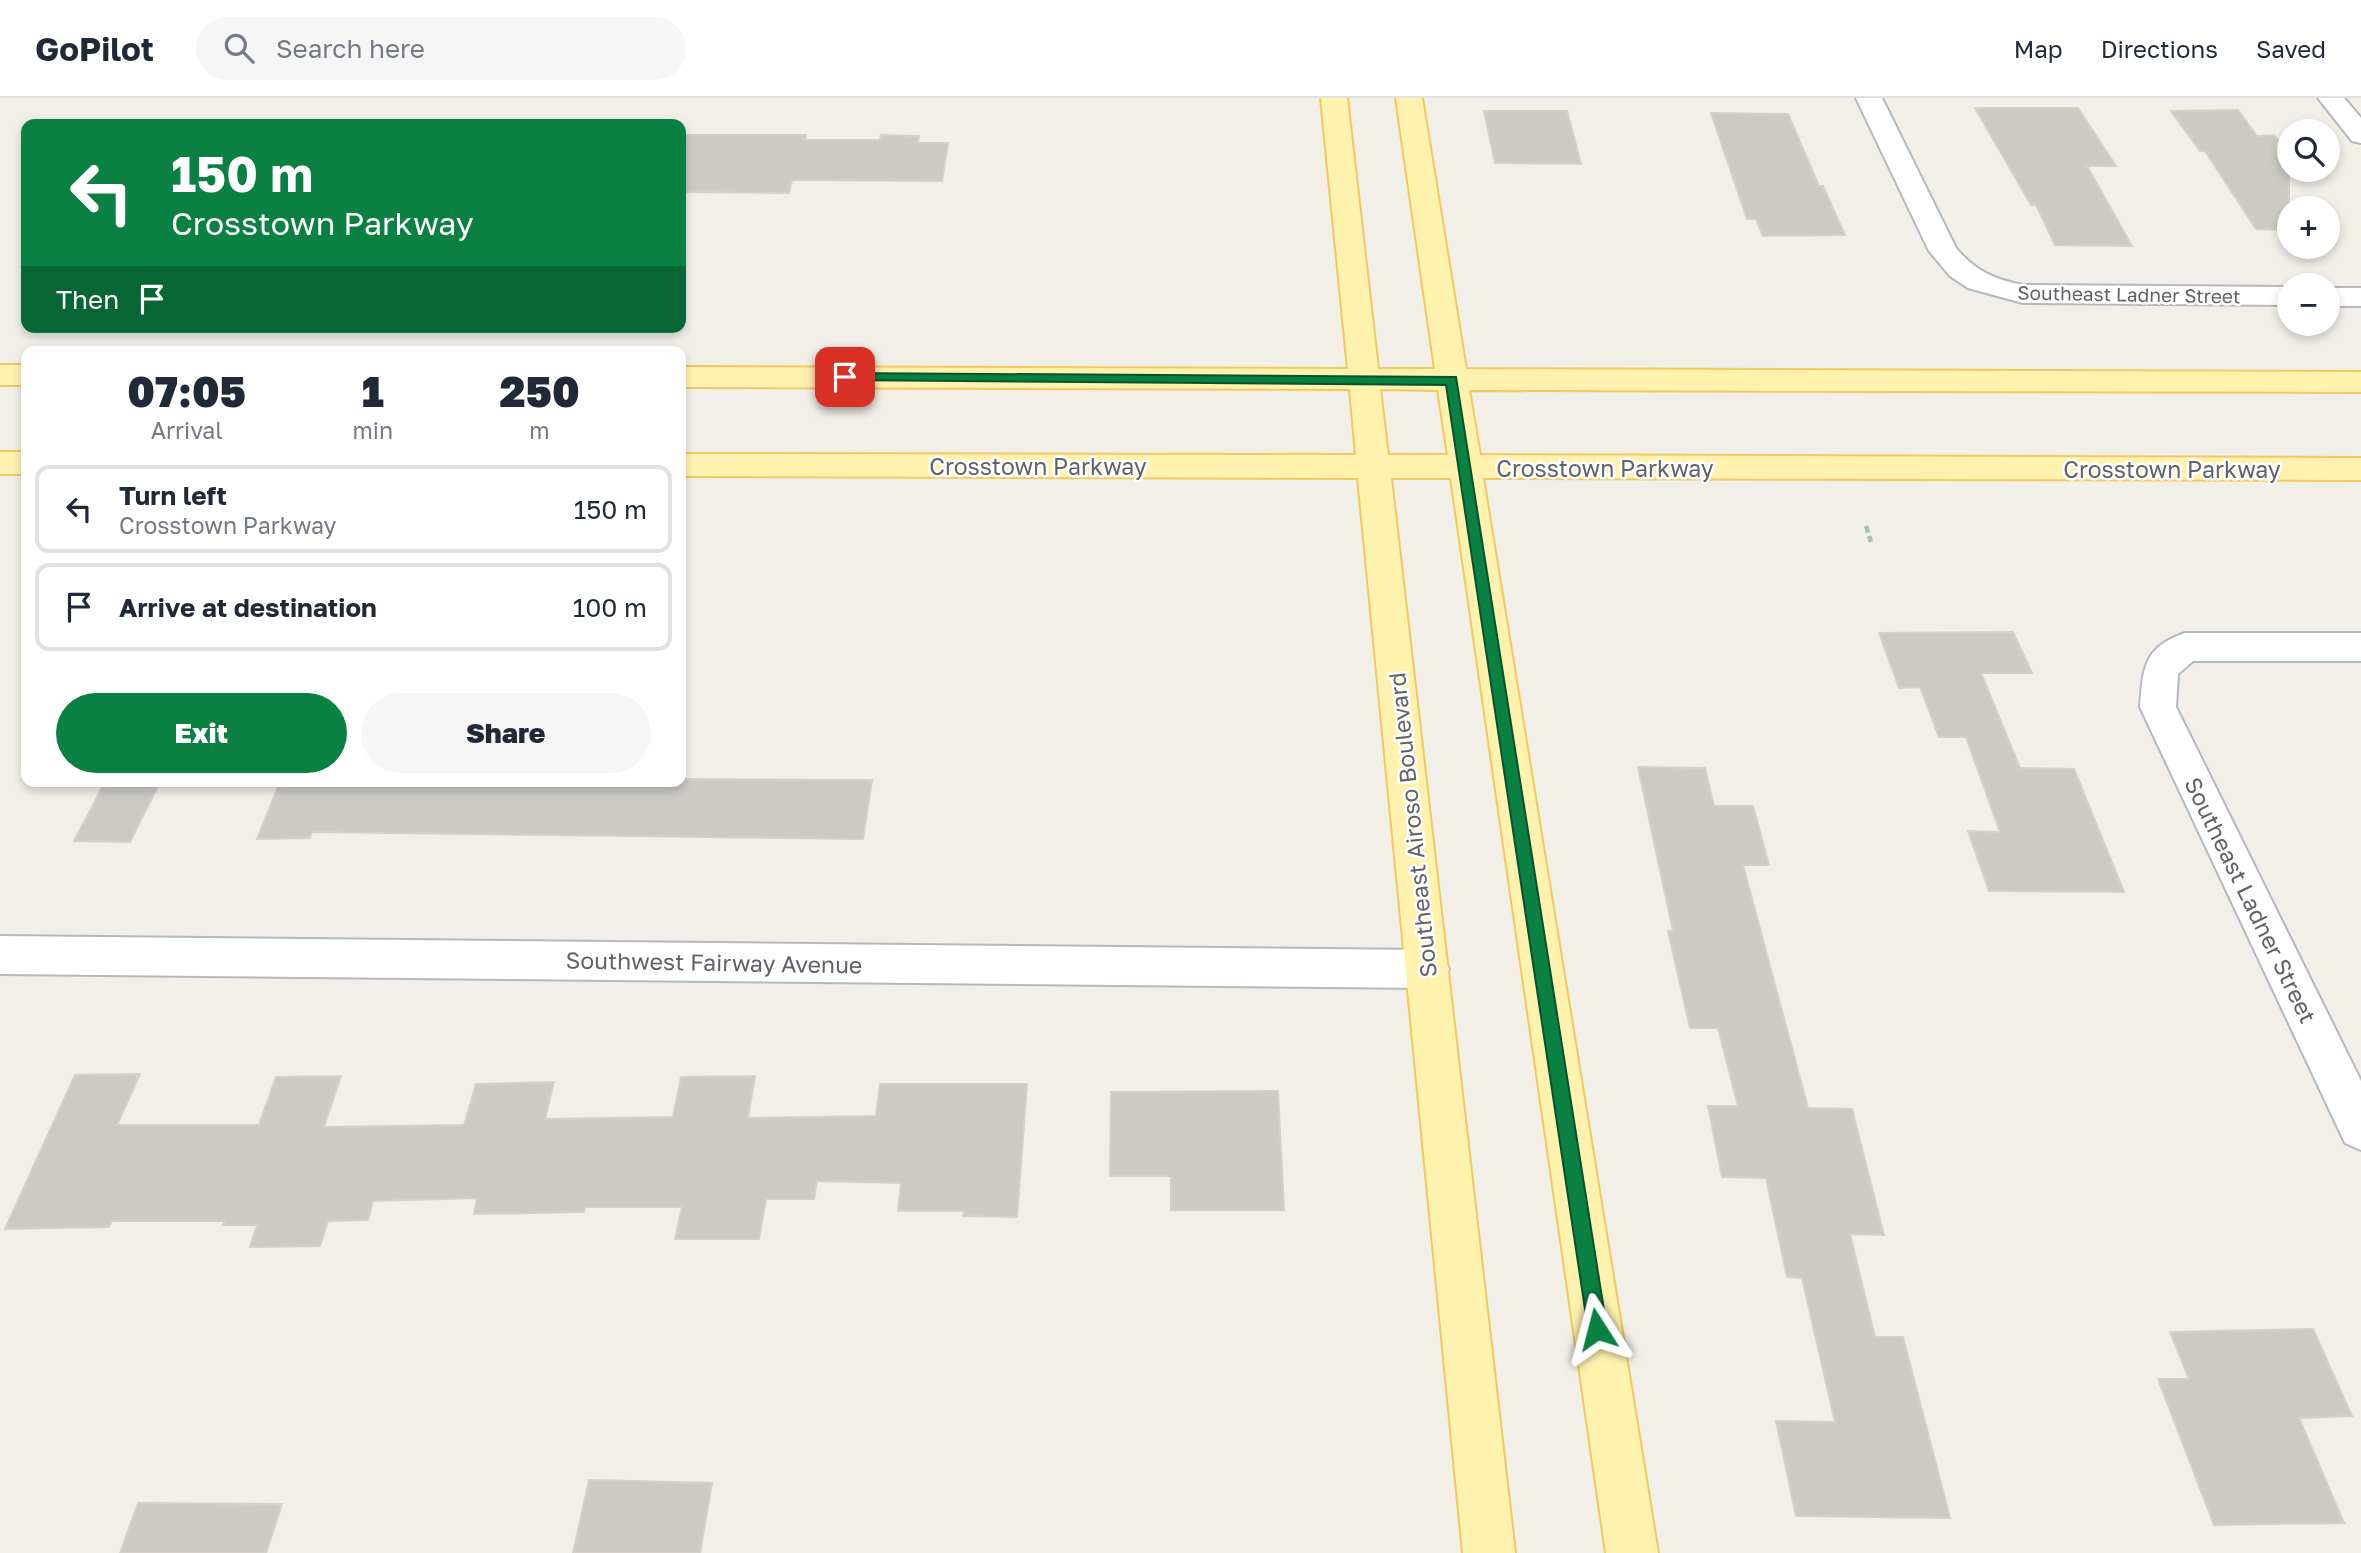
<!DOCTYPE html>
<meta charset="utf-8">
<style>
:root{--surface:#fff;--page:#f6f6f7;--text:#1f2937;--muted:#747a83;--line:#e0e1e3;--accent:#0b8043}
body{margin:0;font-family:"Golos Text",sans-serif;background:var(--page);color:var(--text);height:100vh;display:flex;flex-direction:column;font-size:26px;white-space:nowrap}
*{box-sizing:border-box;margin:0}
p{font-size:23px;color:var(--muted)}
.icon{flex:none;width:38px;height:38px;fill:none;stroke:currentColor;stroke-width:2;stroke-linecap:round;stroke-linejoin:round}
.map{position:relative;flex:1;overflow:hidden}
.side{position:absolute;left:21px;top:248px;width:665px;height:441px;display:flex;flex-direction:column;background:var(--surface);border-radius:14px;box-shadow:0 4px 10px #0003}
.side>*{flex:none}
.guide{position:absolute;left:21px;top:21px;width:665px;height:214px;border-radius:14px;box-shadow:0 4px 10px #0003;background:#0b8043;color:#fff;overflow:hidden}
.controls{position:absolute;left:2277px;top:21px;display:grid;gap:14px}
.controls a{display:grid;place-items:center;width:63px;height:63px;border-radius:50%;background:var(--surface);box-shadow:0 4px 10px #0003;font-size:35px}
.pin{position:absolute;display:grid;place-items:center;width:60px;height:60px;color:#fff;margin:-30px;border-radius:14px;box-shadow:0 4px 10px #0006}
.me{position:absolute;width:77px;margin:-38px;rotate:351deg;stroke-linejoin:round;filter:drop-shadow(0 0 5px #0008)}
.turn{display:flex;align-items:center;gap:24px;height:147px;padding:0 35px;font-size:32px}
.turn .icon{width:91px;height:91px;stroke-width:2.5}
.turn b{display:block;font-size:49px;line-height:60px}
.then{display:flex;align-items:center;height:66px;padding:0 35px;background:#0003;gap:14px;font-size:26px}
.eta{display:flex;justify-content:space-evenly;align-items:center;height:119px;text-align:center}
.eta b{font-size:42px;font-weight:800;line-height:49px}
.button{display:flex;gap:14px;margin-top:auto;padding:14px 35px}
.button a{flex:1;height:80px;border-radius:42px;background:var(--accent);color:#fff;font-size:28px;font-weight:800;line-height:80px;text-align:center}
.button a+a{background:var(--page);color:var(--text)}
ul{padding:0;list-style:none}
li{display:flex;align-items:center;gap:21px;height:88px;margin:0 14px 10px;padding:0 21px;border:4px solid var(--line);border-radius:14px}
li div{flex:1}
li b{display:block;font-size:26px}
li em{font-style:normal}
header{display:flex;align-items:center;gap:42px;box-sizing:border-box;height:98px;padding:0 35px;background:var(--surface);border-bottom:2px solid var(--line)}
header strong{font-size:33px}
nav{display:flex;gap:38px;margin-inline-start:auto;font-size:24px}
.search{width:490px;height:63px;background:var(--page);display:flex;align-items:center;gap:18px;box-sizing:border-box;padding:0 24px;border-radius:38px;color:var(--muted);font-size:26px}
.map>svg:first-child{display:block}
.building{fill:#cccac5;stroke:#d6d1c6;stroke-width:2}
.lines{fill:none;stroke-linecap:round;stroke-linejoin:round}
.minor-casing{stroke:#b5b8bc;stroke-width:4}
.major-casing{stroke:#f2c960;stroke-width:4}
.path{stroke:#9cc7a9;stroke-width:4.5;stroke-dasharray:7 3.5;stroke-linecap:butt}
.minor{fill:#fff;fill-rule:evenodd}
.major{fill:#fff2af;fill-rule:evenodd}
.route{fill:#0b8043;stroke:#07532c;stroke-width:2}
.labels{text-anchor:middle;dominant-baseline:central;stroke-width:5;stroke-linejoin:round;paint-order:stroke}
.far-street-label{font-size:19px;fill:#5f6368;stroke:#fff}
.street-label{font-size:23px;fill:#5f6368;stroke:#fff}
</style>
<header>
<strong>GoPilot</strong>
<div class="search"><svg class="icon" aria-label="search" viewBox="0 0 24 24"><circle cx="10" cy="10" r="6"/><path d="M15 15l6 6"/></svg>Search here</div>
<nav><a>Map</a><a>Directions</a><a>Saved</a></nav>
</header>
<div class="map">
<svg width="2361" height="1455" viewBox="0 0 2361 1455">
<rect width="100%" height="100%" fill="#f1efe8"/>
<path class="building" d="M1975,10H2078L2116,68H2087L2132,148L2055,147L2036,107H2031Z
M2238,12L2257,38L2274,37L2289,57V132L2256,131L2205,53H2200L2171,13Z
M1484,13H1567L1581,66L1495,65Z
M1711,15L1788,16L1819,88H1823L1845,137L1763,138L1756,121H1747Z
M681,37H806L805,42H880L881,37L919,38L918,45H948L942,83L792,82L789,95L681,94Z
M2013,534L2032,575H1981L2020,670L2074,671L2124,794L1989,793L1968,733L2000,734L1966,639H1939L1920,589L1899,590L1879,535Z
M1638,669L1705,670L1714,708H1753L1769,767H1743L1808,1010L1852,1011L1884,1137L1850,1136L1875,1239H1903L1950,1420L1796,1418L1776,1323L1835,1324L1802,1180L1787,1179L1766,1080L1722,1079L1708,1008H1738L1718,930H1690L1668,833H1673Z
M681,681L872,682L863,741L312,734L310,740L257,741L280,684H681Z
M105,684H160L130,744L74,743Z
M140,976L117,1027H259L276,979L341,978L324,1029L464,1027L476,986L554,984L545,1021L673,1019L681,979L755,978L748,1020L876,1018L880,986H1027L1017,1119L963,1118L964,1113H898L901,1085L817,1083L814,1101H766L759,1141H675L682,1109H585L584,1114L474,1116L477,1100L373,1103L368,1122L328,1123L320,1148L250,1149L257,1127H223L225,1123H112L109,1129L5,1131L75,977Z
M1278,993L1284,1112H1171V1078H1110L1111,994Z
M2313,1231L2352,1318L2299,1320L2344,1425L2214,1427L2158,1281H2189L2170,1234Z
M589,1382L712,1385L700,1455H573Z
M138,1405L282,1406L266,1455H120Z"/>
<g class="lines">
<defs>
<path id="minor" d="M1856,0H1882L1956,150C1974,172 1995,182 2023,187L2289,189V207L2023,205L1968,190L1950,178L1929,153Z
M2318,0H2344L2361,20V45L2352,43Z
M2328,190H2361V208H2328Z
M2185,535H2361V563H2193L2178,576L2176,609L2361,983V1052L2345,1045L2140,609C2143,571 2143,549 2185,535Z
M0,838L1428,852L1443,858L1449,871L1443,884L1428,890L0,876Z"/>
<path id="major" d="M1321,0H1347L1378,271H1435L1396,0H1422L1466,271L2361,274V294L1469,292L1480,357L2361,360V382L1483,380L1658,1455H1606L1451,380H1391L1515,1455H1463L1358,380L681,378V356L1356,357L1350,291L681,289V269L1348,271ZM1380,291L1438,292L1448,357H1388Z
M0,267H26V287H0Z
M0,354H26V376H0Z"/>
</defs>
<use href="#minor" class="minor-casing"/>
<use href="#major" class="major-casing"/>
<path class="path" d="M1866,428L1871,444"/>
<use href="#minor" class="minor"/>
<use href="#major" class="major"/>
</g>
<path class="route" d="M845,275L1456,279L1607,1231L1604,1238L1597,1241L1590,1238L1588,1231L1446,287L840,282L838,279Z"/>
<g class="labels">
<g class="far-street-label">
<text transform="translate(2129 196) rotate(1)">Southeast Ladner Street</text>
</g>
<g class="street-label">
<text x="1038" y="368">Crosstown Parkway</text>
<text x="1605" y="370">Crosstown Parkway</text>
<text x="2172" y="371">Crosstown Parkway</text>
<text transform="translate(1412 727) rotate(-96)">Southeast Airoso Boulevard</text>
<text transform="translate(2251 802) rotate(64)">Southeast Ladner Street</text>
<text transform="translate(714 864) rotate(1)">Southwest Fairway Avenue</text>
</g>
</g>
</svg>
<div class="controls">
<a><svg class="icon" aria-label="search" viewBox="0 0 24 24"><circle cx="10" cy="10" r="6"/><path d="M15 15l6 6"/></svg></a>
<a>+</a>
<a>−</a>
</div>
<div class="pin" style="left:845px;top:279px;background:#d93025"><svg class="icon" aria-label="arrive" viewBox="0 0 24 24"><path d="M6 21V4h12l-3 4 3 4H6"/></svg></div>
<svg class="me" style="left:1597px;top:1231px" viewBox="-20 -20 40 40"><path d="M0-17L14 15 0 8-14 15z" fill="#0b8043" stroke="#fff" stroke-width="4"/></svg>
<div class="guide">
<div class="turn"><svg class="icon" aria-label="left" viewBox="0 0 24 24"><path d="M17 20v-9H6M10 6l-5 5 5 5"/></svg><div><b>150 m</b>Crosstown Parkway</div></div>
<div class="then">Then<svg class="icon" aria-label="arrive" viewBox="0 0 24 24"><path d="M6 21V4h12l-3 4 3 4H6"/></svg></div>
</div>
<section class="side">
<div class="eta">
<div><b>07:05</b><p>Arrival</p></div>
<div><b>1</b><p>min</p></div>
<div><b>250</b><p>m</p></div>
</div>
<ul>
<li><svg class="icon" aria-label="left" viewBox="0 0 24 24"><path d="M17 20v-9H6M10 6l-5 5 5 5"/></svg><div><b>Turn left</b><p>Crosstown Parkway</p></div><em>150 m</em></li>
<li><svg class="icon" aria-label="arrive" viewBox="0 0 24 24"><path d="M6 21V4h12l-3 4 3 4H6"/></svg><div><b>Arrive at destination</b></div><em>100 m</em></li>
</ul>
<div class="button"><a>Exit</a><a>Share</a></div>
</section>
</div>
